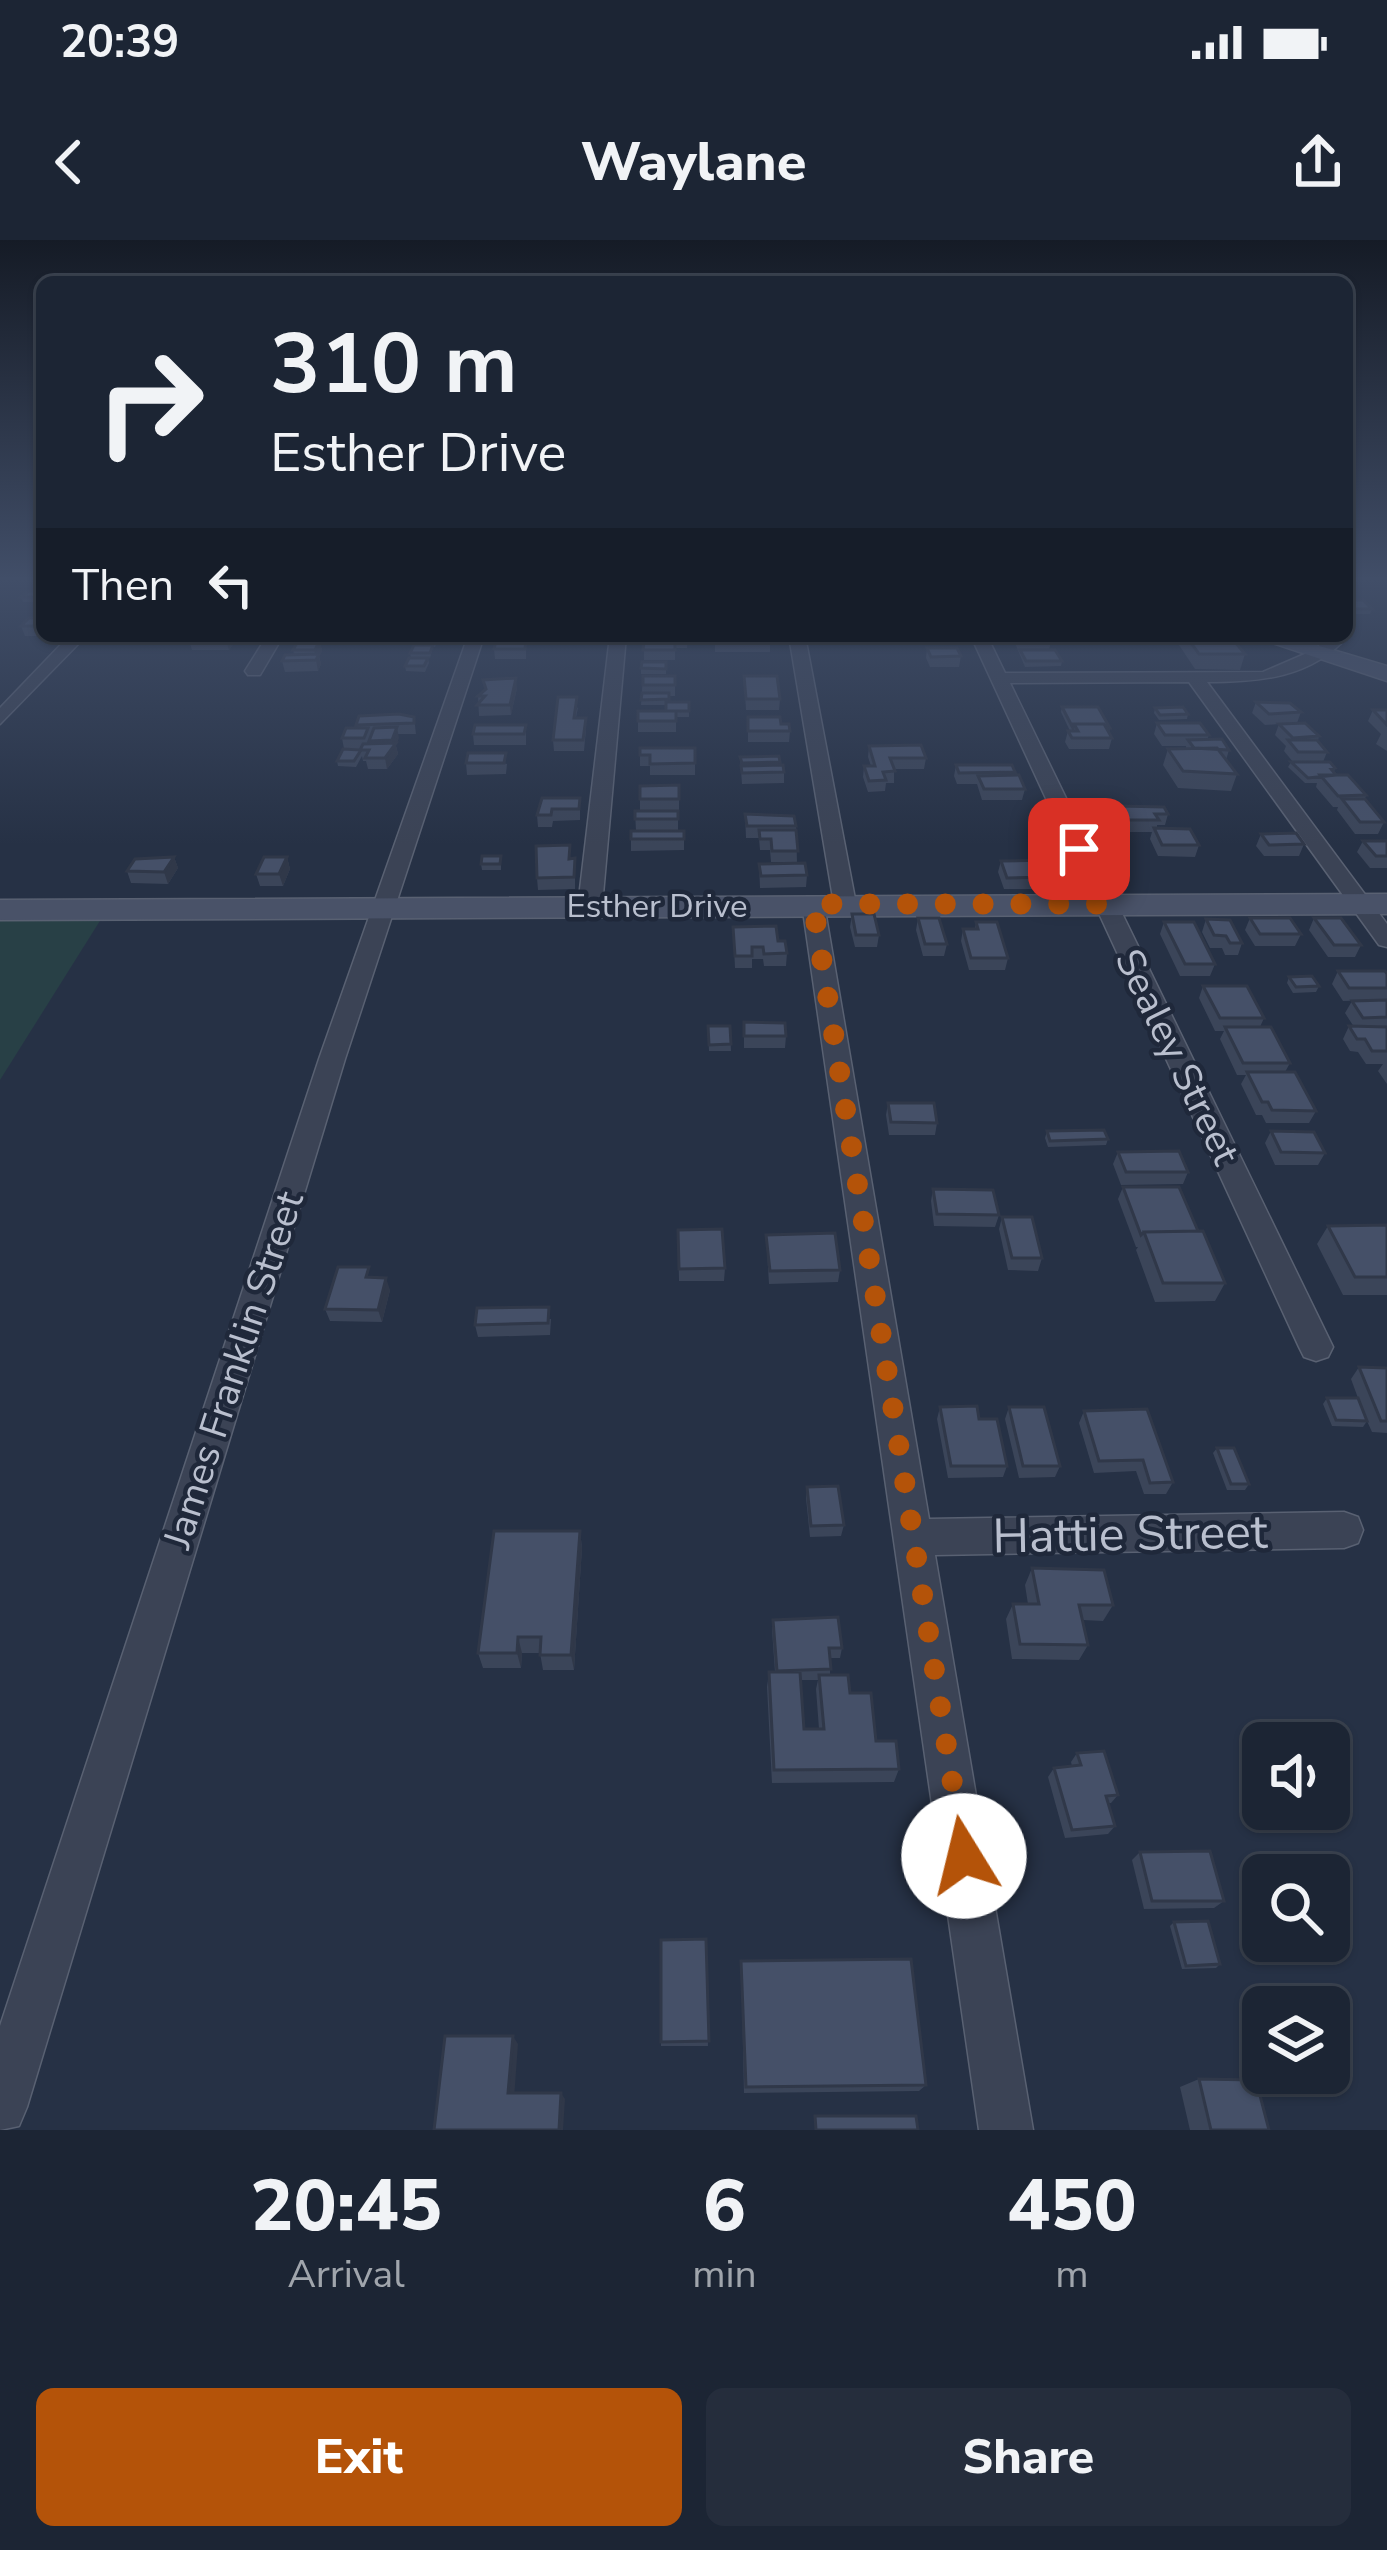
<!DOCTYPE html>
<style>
:root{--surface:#1c2534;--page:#252d3c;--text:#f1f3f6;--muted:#a0a5ac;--line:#3a424f;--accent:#b45309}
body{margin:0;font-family:"Nunito Sans",sans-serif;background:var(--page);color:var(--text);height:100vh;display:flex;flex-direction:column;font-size:45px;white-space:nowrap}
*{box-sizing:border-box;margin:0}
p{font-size:39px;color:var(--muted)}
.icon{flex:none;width:66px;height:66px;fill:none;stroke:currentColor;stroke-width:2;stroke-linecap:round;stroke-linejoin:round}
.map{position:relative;height:1890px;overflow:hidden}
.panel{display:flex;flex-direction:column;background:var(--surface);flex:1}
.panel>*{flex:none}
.hud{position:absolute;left:36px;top:36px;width:1317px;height:366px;border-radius:18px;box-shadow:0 3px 9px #0004,0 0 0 3px var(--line);background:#1c2534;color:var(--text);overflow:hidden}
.tools{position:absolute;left:1242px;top:1482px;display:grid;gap:24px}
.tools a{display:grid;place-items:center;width:108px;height:108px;border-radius:18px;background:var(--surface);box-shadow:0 3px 9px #0004,0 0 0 3px var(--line);font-size:60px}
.pin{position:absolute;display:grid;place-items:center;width:102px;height:102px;color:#fff;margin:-51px;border-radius:24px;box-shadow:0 6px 18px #0006}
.me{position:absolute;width:132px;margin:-66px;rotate:351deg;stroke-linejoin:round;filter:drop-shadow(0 0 9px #0008)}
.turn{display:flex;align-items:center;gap:42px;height:252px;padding:0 36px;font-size:54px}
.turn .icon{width:156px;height:156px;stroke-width:2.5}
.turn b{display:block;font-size:84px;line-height:102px}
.then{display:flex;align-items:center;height:114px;padding:0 36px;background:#0003;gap:24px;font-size:45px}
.eta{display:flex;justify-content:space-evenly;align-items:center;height:204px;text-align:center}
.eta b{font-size:72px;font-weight:800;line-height:84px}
.cta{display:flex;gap:24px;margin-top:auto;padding:24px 36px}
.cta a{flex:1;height:138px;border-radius:18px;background:var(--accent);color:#fff;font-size:48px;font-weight:800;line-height:138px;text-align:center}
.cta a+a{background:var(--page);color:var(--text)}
.status{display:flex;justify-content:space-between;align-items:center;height:84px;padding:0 60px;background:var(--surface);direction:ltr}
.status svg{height:33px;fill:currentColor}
header{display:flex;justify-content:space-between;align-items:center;height:156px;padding:0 36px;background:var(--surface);font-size:54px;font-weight:800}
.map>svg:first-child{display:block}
.green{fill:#284046}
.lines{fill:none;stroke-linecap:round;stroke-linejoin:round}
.street-casing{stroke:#596172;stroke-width:3}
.secondary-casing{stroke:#596172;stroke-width:3}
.street{fill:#3b4355;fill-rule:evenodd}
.secondary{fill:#495268;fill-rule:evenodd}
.wall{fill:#3b4559;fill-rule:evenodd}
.shaded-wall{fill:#303849}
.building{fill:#455068;stroke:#303849;stroke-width:3}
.route{stroke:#b45309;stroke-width:21;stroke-dasharray:0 37.8}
.labels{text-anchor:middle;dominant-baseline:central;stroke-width:9;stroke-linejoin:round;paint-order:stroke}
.far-street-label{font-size:33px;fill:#b9bfce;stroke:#1f283a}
.street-label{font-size:39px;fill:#b9bfce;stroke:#1f283a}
.near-street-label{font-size:48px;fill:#b9bfce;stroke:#1f283a}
</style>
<div class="status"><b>20:39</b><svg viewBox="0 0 49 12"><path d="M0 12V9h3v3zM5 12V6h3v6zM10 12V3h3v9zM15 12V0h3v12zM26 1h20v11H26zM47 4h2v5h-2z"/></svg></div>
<header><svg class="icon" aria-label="back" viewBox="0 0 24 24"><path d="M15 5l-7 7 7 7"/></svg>Waylane<svg class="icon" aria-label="share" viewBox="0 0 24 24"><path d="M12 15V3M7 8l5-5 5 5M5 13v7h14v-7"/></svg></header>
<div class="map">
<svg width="1387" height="1890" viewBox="0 0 1387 1890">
<rect width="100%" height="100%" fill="#263145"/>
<path class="green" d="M103,676L0,840V677Z"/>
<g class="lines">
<defs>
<path id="street" d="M69,396H86L0,484V468Z
M267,396H283L260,435H248L245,431Z
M468,396H484L345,819L27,1867L19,1886L0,1890V1786L319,819Z
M610,396H626L602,666L590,673L578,666Z
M789,396H805L856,664L845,671L834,664Z
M971,396H987L1005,433L1263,432L1314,410L1330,396H1348C1311,438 1260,442 1207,442L1387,684V707L1379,705L1189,442L1010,443L1333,1107L1328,1117L1316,1121L1304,1117L1299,1107Z
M813,657L824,664L929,1279L1344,1272L1358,1277L1363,1290L1358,1303L1344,1308L935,1315L1033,1890H979L802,664Z"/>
<path id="secondary" d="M1251,396H1286L1387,426V441Z
M1387,654V674L0,680V660Z"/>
</defs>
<use href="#street" class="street-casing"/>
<use href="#secondary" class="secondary-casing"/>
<use href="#street" class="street"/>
<use href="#secondary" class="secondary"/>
</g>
<path class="wall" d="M42,351V362H23L21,357Z
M1347,360L1372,369L1370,374H1350L1347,371Z
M42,373V396H25L21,386L37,378Z
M239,396L229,410H192L189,400Z
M418,396H441L438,397L435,407H433L430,418H411L410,413L416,405Z
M650,396H688L687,408H675V420H644V401H650Z
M715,396H770V412H715Z
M1017,396H1048L1051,401L1049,410L1062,421L1061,426L1025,427L1015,403Z
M1122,396H1169L1167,403L1127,404Z
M1173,396H1230L1245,414L1240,430L1195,429Z
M320,401L322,411L319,416L321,424L318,431L285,432L282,421L294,414L293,410Z
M499,401H526V419H495L494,409Z
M927,408L961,416L959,427H930L926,418Z
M428,418L429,423L425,432L406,431L405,426Z
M666,422V434H641V428Z
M643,436H675V456H669V462H689V477H676V492H638V471H666V465H641Z
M744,436L780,459L779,470H746Z
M483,440L517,448L511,475L479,476L478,456L485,451Z
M1256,462L1301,472L1297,483L1319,496L1318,500L1327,512L1323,522L1335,528L1334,532L1366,555L1365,559L1384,582L1378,594H1355L1337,570L1338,567H1333L1316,547L1317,543H1305L1288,527L1291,522H1293L1284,511L1286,506L1275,495L1279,484L1265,485L1252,473Z
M578,467L576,478L586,489L584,511H554L553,500Z
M1062,467L1110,488L1109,492L1112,498L1109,509H1069L1065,502L1068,491H1070L1061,472Z
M1155,468L1188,474L1187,479L1159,480L1154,473Z
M1373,470H1387V511L1376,504L1381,494L1368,481Z
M414,477L416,494H398L396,506L398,514L387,529H368L366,521H363L362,516L356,527L338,526L337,521L360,510L344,509L342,498L357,488L356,485Z
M748,477L781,484L790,491L789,502H748Z
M1157,483L1209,495L1207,500L1229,510L1226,520L1237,534L1231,551L1178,548L1163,525L1168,509H1186V506H1162L1154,494Z
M526,485V505H474L473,494Z
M869,506L926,518L924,529H894V543H886L885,551L868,552L863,537L864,526H871L868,517Z
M640,508H695V535H650V526H640Z
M468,513L507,524L506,534L467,535L466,523Z
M740,517L780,522L784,532V543L742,544Z
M956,525L1015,532L1014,535L1025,549L1022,560H982L977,544H957L954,536Z
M679,545V570H640V559Z
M580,558V580L553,581L552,587H538L537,575Z
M1119,566L1168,574L1165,585H1157V588L1199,605L1195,617L1158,616L1150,599L1152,592H1123L1116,578Z
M635,571H678V591H636Z
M745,574L796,586L797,622H771L770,610H760L759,598H746Z
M631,591H684V610L631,611Z
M1261,594L1304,604L1299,616H1264L1256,606Z
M1363,601H1387V628H1370L1357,612Z
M501,616V630H482L481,624Z
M174,617L178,628L168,644L131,643L127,631Z
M287,617L290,629L283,646H260L256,634Z
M575,618V649L538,650L537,638L571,619Z
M1001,621L1051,637L1048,649H1004L998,632Z
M759,624L807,635L806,647L760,648Z
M852,674L879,695L877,707H855L850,687Z
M918,678L947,704L944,716H923L916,690Z
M1250,678L1301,694L1295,706H1255L1245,690Z
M1314,678L1361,705L1355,717H1328L1309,690Z
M1206,679L1242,703L1238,715H1225L1222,708H1210L1202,692Z
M976,682L1008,718L1005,730H969L961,701L963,689H975Z
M1164,682L1215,724L1210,736H1180L1160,694Z
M733,687L778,701L787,713L786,726H764L763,719H752V728H735Z
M1338,731L1387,734V844L1378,831L1383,824H1366L1358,812L1350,811L1343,799L1349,786L1354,787L1345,773L1352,761L1383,760L1343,761L1332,744Z
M1289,737L1319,746L1316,752L1293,753L1287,743Z
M1203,746L1264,778L1260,787L1290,823L1285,832L1316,871L1309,883H1266L1262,875H1256L1241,844L1246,835H1237L1220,799L1224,791H1215L1199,758Z
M744,782L786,796L785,808H744Z
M708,786H730L731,811H709Z
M888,863L937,883L935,895H889L886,875Z
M1047,891L1108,899L1106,905L1048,907L1045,898Z
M1271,891L1325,913L1318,925H1275L1265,903Z
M1118,912L1188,932L1183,944L1121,945L1113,924Z
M1123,947L1198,991L1225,1043L1215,1061L1155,1062L1136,1010L1138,1007H1136L1118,959Z
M933,949L999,975L995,987L934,986L931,961Z
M1002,977L1042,1018L1038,1031L1008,1030L999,989Z
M1387,985V1055H1343L1317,1004L1328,986Z
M678,990L725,1028L724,1041H679Z
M766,995L840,1030L838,1042L769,1044Z
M372,1038L390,1050L382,1082L330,1081L325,1069Z
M551,1079L550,1095L478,1097L475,1085Z
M1359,1127L1387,1128V1193L1372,1192L1367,1181L1363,1187L1332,1186L1323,1164L1327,1158L1365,1177L1351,1139Z
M940,1167L979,1179L1007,1226L1003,1237L948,1238L937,1179Z
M1009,1167L1060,1226L1055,1237L1019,1238L1005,1179Z
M1084,1171L1173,1242L1166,1254H1144L1136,1231L1094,1233L1079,1183Z
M1217,1208L1249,1244L1245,1250H1227L1213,1213Z
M807,1247L844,1285L841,1296L810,1297L806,1258Z
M580,1291L582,1308L574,1430H543L540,1413H522L521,1428H483L478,1413Z
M1032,1328L1113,1365L1103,1381L1083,1380L1088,1405L1079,1420L1012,1419L1006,1379L1013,1364H1028L1025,1345Z
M773,1380L842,1408L840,1418H830V1435L850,1453L876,1501L899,1529L894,1542L772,1543L767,1447L769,1432H775L772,1390ZM801,1440H818L816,1449L819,1489H804Z
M1077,1513L1118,1555L1111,1563H1108L1115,1586L1108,1594L1065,1598L1048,1537L1054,1528L1072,1526L1071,1522Z
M1140,1612L1224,1661L1214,1668L1144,1669L1132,1620Z
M1174,1682L1220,1724L1216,1728L1182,1729L1170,1686Z
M706,1699L708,1806H661V1802Z
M741,1721L926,1845L919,1851L744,1853Z
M1199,1839L1269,1890H1190L1180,1847Z"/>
<path class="shaded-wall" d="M229,396H239L229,410L226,400Z
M319,396H323L320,401L322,411L319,416L321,424L318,431L313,404Z
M516,438L517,448L511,475L510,465Z
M397,487L399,498L396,506L398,514L387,529L385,518L393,507L392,500Z
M174,617L178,628L168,644L164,632Z
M287,617L290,629L283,646L279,634Z
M386,1038L390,1050L382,1082L378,1070Z
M580,1291L582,1308L574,1430L571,1415Z
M518,1397L522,1413L521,1428L517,1413Z
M513,1796L518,1804L514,1859L508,1853Z
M561,1853L565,1859L563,1890H559Z"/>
<path class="building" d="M29,351H42V357H21Z
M1347,360H1363L1372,369H1352L1347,364Z
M29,378H42V386H21Z
M192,396H229L226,400H189Z
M301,396H319L316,400L298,401Z
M418,396H437L434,401H416Z
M500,396H520L518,401H499Z
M650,396H687V398H649Z
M715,396H770L771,401H715Z
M1019,396H1048L1051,401L1022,402Z
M1186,396H1230L1245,414H1199Z
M320,400L315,410H293L298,401Z
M496,401H526L525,409H494Z
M644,401H675V410H643Z
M414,405H433L430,413H410Z
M927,408H957L961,416L931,417Z
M1020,410H1055L1062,421H1026Z
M319,414L316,420L282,421L285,415Z
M409,418H428L424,426H405Z
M642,422H666V429L641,428Z
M643,436H675V445H643Z
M744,436H777L780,459H746Z
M516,438L510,465H477L485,456H478L486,449L483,440Z
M642,453H669V459L641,460Z
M558,457H577L574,478H586L583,500H553Z
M666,462H689V471H666Z
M1256,462L1290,463L1301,472L1269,474Z
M1062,467H1098L1110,488H1107L1104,484H1074L1073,488Z
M1183,467L1188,474L1160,475L1155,468Z
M1373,470H1387V485Z
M638,471H676V481H638Z
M399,474L414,477V483L356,485L359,476Z
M748,477H780L781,484H789L790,491H748Z
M1157,483H1200L1209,495H1165Z
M1305,483L1319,496L1293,498L1279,484Z
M1074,484H1104L1112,498H1072L1068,491H1078Z
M475,485H526L524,494H473Z
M397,487L392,500L369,501L374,488Z
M346,488H368L364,498H342Z
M1222,499L1229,510L1194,508L1188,500Z
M1288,500H1317L1327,512H1298Z
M396,503L385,518H365L369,510H360L363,504Z
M921,505L926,518H890L895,531L883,532L886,540L869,541L864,526H875L869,506Z
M640,508H695V523L650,524V515H640Z
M1217,508L1237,534L1183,531L1168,509Z
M343,509L361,510L354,521H337Z
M468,513H506L504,523H466Z
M779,516L780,522L742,523L740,517Z
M1291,522H1330L1335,528L1331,529L1336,535L1308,538Z
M783,525L784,532L742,533L741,526Z
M956,525H1012L1015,532L959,533Z
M1019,535L1025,549H984L978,536Z
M1320,535H1348L1366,555L1338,556Z
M679,545V559H640V546Z
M542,558H580L579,569H552L551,575H537Z
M1342,559H1365L1384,582H1360Z
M1119,566L1164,567L1168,574H1155L1159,580H1126Z
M635,571H678V579H635Z
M745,574L794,576L796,586H747Z
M1154,588L1190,589L1199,605H1162Z
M759,590H796L798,611H772L771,599H760Z
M631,591H684V599H631Z
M1296,593L1304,604L1269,605L1261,594Z
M1363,601H1387V616H1376Z
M570,605L569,619L575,618L574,637L537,638L536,606Z
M482,616H501L500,624H481Z
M174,617L164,632L127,631L135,619Z
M264,617H287L279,634H256Z
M1049,620L1051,637L1007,638L1001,621Z
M805,623L807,635L761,636L759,624Z
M852,674H874L879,695H856Z
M918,678H939L947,704H925Z
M1250,678H1290L1301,694H1260Z
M1314,678H1341L1361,705H1334Z
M1206,679L1230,680L1242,703H1230L1226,696L1214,695Z
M976,682H997L1008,718H971L963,689H978Z
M1164,682H1194L1215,724H1185Z
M776,686L778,701H785L787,713L764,714L763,707H752V716H735L733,687Z
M1338,731H1385L1387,734V748H1349Z
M1312,736L1319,746L1296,747L1289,737Z
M1203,746H1247L1264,778H1220Z
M1387,760V777L1363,778L1352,761Z
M744,782L785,783L786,796H744Z
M708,786H730L731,804L709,805Z
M1349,786L1387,787V811H1372L1365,799H1357Z
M1225,787H1271L1290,823H1243Z
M1247,832H1295L1316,871L1272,870L1268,862H1262Z
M888,863H934L937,883L891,882Z
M1104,890L1108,899L1050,901L1047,891Z
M1271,891L1314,892L1325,913L1281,912Z
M1179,911L1188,932H1126L1118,912Z
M1123,947H1179L1198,991L1144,992L1141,995Z
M933,949L993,950L999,975L937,974Z
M1002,977H1032L1042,1018H1012Z
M1387,985V1037H1355L1328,986Z
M722,989L725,1028L679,1029L678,990Z
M1203,991L1225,1043H1163L1144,992Z
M835,993L840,1030L770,1031L766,995Z
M338,1027H369L366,1037L386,1038L378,1070L325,1069Z
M549,1067L548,1083L475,1085L477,1068Z
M1359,1127L1387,1128V1181H1381Z
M1327,1158H1358L1367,1181L1336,1180Z
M977,1166L979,1179H997L1007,1226H951L940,1167Z
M1009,1167H1044L1060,1226H1023Z
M1147,1169L1173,1242L1150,1243L1143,1220L1099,1221L1084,1171Z
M1217,1208H1234L1249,1244H1231Z
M838,1246L844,1285L811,1286L807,1247Z
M494,1291H580L571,1415H540L541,1397H518L517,1413H478Z
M1032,1328L1104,1330L1113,1365H1079L1088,1405L1020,1404L1013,1364H1039Z
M838,1377L842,1408H829L831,1429L777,1431L773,1380Z
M769,1432H800L804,1489H824L819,1435H848L850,1453H871L876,1501H896L899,1529L774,1530Z
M1104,1511L1118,1555L1106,1556L1115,1586L1072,1590L1054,1528L1081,1525L1077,1513Z
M1210,1611L1224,1661H1152L1140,1612Z
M1208,1681L1220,1724L1186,1726L1174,1682Z
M706,1699L709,1801L661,1802V1700Z
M911,1719L926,1845L746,1847L741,1721Z
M445,1796H513L508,1853H561L559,1890H434Z
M1199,1839L1256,1840L1269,1890H1211Z
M815,1876H916L918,1890H816Z"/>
<linearGradient id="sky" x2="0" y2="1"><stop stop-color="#151b26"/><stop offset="0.56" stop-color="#414e68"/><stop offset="1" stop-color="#414e68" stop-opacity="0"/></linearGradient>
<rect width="1387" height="605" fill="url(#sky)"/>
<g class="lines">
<path class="route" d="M964,1616L813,664H1104L1079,609"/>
</g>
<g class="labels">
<g class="far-street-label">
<text x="657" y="666">Esther Drive</text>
</g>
<g class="street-label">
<text transform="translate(1177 817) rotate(64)">Sealey Street</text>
<text transform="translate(234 1130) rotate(-72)">James Franklin Street</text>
</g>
<g class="near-street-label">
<text transform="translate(1130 1294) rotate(-1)">Hattie Street</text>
</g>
</g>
</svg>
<div class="tools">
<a><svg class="icon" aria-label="sound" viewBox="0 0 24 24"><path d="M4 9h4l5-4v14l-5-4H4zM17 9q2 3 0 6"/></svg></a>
<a><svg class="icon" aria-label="search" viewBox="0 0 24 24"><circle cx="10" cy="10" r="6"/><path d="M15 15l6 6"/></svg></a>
<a><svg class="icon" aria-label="layers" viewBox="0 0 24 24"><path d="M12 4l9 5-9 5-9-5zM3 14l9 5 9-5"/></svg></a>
</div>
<div class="pin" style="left:1079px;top:609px;background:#d93025"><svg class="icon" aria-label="arrive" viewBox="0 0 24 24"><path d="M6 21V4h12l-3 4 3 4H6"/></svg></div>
<svg class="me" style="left:964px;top:1616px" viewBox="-20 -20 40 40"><circle r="19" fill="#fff"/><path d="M0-13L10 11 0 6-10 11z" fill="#b45309"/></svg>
<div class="hud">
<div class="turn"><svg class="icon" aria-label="right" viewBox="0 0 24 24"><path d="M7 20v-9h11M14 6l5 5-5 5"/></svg><div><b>310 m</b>Esther Drive</div></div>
<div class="then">Then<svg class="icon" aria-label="left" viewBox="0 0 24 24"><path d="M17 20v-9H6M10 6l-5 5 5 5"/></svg></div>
</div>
</div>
<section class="panel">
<div class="eta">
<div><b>20:45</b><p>Arrival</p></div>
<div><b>6</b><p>min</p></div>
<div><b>450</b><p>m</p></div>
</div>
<div class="cta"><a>Exit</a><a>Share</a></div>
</section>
